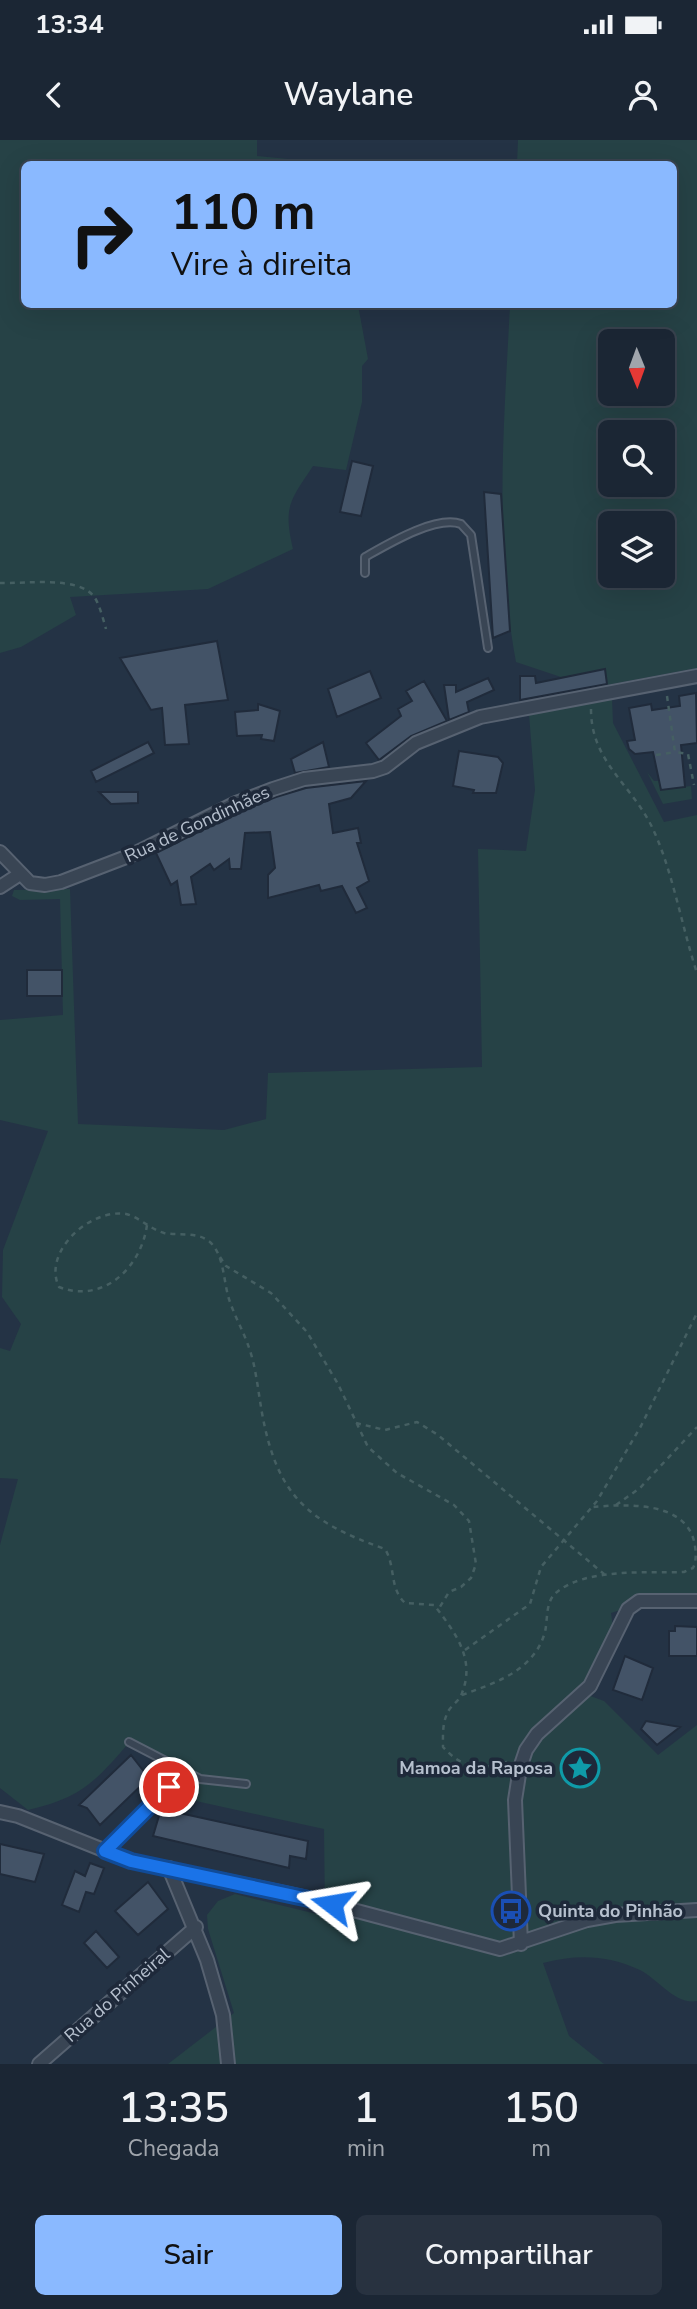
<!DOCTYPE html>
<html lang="pt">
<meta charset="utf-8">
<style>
:root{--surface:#1b2634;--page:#283240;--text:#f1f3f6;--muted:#a0a5ac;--line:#39434f;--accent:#8ab9ff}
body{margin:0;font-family:"Nunito Sans",sans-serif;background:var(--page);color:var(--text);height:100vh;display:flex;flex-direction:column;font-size:26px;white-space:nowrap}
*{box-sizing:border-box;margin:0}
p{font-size:23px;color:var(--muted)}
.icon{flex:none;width:38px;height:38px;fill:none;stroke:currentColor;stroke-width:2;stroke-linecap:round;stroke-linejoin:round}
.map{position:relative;height:1924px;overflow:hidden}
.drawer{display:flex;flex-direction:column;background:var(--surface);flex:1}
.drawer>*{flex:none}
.hud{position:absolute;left:21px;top:21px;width:656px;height:147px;border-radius:10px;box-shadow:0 7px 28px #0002,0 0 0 2px var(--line);background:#8ab9ff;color:#111;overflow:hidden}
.needle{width:46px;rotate:179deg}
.buttons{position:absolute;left:598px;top:189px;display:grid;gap:14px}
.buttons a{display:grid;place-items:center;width:77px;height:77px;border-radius:10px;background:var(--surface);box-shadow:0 7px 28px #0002,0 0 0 2px var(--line);font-size:35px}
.pin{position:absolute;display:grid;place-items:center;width:60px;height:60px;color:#fff;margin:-30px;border:4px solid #fff;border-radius:50%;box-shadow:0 2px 7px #0007}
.me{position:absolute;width:77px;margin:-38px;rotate:284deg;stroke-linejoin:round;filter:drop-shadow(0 0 5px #0008)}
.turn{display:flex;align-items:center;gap:24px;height:147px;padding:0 35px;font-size:32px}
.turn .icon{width:91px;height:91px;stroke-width:2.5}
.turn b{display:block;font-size:49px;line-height:60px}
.eta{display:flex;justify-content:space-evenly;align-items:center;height:119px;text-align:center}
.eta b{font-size:42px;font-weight:600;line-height:49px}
.button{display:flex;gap:14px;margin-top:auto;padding:14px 35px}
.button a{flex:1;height:80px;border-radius:10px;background:var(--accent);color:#111;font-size:28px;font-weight:600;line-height:80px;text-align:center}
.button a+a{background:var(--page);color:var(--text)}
.status{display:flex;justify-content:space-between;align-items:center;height:49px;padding:0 35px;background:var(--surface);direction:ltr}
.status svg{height:19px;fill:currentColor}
header{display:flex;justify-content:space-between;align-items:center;height:91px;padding:0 35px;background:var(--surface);font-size:32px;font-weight:600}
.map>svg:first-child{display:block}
.green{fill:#264246;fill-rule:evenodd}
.building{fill:#435367;stroke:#202b3b;stroke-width:2}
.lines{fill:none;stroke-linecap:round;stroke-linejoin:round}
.lane-casing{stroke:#576271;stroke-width:10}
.street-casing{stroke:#576271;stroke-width:16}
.path{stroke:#455f62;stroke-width:2.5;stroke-dasharray:5 5;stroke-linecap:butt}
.lane{stroke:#394554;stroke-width:6}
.street{stroke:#394554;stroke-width:12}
.route-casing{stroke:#114b97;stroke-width:18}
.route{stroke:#1a73e8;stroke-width:12}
.labels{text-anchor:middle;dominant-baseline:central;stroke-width:7;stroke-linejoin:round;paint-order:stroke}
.street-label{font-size:18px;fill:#b6c0ce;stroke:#1e293a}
.poi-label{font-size:18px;font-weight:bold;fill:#b6c0ce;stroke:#1e293a;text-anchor:end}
</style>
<div class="status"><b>13:34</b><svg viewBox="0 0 49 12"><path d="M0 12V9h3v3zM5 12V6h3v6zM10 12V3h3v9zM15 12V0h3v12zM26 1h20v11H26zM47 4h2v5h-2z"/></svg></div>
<header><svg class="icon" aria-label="back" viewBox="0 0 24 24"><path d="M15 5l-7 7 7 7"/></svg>Waylane<svg class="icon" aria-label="person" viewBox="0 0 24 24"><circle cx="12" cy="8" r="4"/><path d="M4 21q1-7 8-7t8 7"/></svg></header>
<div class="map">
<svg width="697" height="1924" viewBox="0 0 697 1924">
<rect width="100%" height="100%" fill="#243345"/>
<path class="green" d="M0,0H257V16L330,23L24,24V164L358,165L368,219L362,226V262L346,330L313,326C290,361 283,366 293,409L208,449L70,457L76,475L21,507L0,513Z
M518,0H697V528L607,545L604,530L561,537L516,522C494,404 504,284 510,165L674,164V24H517ZM611,201H663V254H611ZM611,292H663V345H611ZM611,383H663V436H611Z
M612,558L613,583L664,682L697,675V1461L660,1457L611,1473L613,1487L585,1554L604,1561L658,1615L697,1585V1861C675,1865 658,1839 640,1830C607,1815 578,1814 543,1823L569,1896L604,1924H168L234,1873L208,1789L207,1775L218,1761L235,1754L325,1776L324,1689L164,1654L177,1635L128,1604C94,1643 80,1658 28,1670L0,1648V1405L18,1339L0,1338V1208L10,1211L21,1184L2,1157L3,1110L48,991L0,980V880L63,875L60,759L20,760L12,756L14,750L70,749L78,984L224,990L266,979L268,933L482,927L478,709L526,711L535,650L529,574Z
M647,632L654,641H660L661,650L691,646L692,659L663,664Z"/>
<path class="building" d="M352,321L373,326L361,376L340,372Z
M484,352L501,354L510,491L493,498Z
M217,501L228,560L185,565L189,604L165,605L162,568L151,570L120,518Z
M605,529L607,544L520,560V536H535L536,543Z
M370,531L381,558L337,577L328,549Z
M488,538L494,550L467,562L469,572L449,580L444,545H456V552Z
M424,541L447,581L411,596L379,620L366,603L401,576L398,569L412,561L406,551Z
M696,553L697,603L681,605L685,647L661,650L653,612L635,614L629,609L627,601L635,600L629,568L651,564L652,570L680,566L679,556Z
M258,564L280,571L274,601L261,599L262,595L237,596L235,572L258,570Z
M148,602L154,613L96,642L91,631Z
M323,602L329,627L295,633L291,619Z
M459,611L498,617L503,623L496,653H473L474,650L453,646Z
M366,641L351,658L329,664L333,693L358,688L361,703H357L369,741L357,748L367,768L356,773L342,746L321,751L319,745L268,758V735L275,728L270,692L245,693L241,729H230L229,719L214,730L210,724L191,737L196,764L181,765L177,741L171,745L156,713L240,671L276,657L306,648Z
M99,652H138V663L111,664Z
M27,830H62V856H27Z
M675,1486L697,1487V1516H669V1491H675Z
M625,1516L653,1528L642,1560L613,1550Z
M646,1581L680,1587L657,1605L641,1589Z
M131,1615L149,1638L100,1685L87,1668L79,1665Z
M161,1669L308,1701L306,1719L290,1716L289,1728L153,1696Z
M0,1704L44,1714L35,1742L0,1734Z
M90,1723L104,1728L94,1754L86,1752L79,1772L62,1765L75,1731L85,1736Z
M148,1742L168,1769L138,1795L115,1771Z
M96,1791L119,1817L107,1828L84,1803Z"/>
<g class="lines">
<defs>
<path id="lane" d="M365,433V417C388,404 436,375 461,384L471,395L488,508
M185,1631L200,1639L246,1644
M106,1710L185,1631L129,1602"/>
<path id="street" d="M0,712L30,743L45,745L61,742L134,714L236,663L273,649L304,639L373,631L385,627L416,603L480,577L697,536
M0,747L20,734
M0,1672L18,1676L131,1721L308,1758L500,1809L587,1780L615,1775L697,1770
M169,1728L207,1820L223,1875L228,1924
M521,1804L515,1660L520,1628L526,1610L537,1594L590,1546L628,1469L639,1461H697
M39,1924L196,1787"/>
</defs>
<use href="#lane" class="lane-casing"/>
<use href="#street" class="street-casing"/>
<path class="path" d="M0,443C25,444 80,435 95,458C100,466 103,479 106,489
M667,556L675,612L688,614L694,645
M591,569C591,621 629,642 651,685C672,727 682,788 697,833
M656,615L675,612
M147,1085C141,1128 103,1164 59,1147C42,1112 90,1068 126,1074C139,1077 150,1089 164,1093C179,1096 197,1091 210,1102C225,1116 223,1143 230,1162C237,1182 247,1197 253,1221C257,1238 259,1256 262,1273C277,1356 308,1382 385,1409C396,1427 389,1448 405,1463L434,1465C454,1491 476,1518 462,1553C460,1560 453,1564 449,1570C442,1582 443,1594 443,1607C462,1628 480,1631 507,1622
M220,1117L226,1126L271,1153L307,1192L338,1244L368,1307L397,1333L454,1365L469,1381L476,1424L471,1438L461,1447L449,1452L438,1470
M356,1283L385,1290L417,1282L438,1295L604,1434
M616,1365L640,1348L697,1287
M465,1510L530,1464L541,1427L597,1361L641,1286L697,1173
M462,1555C495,1543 534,1531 545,1492C548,1479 545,1461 557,1452C586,1428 647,1433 684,1432L693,1428C697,1420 696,1410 694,1401C684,1361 626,1364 593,1367"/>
<use href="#lane" class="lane"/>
<use href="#street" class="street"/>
</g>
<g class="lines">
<defs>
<path id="route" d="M169,1647L105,1711L131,1721L332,1764"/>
</defs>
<use href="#route" class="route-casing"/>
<use href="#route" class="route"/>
</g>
<defs>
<symbol id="sight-ring" viewBox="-11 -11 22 22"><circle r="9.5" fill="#1e293a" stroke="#0f9aa8" stroke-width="1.5"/><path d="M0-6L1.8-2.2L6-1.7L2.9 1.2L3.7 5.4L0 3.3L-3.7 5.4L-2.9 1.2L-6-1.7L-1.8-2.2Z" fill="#0f9aa8"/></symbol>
<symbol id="bus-ring" viewBox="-11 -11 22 22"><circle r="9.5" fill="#1e293a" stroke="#1a4fb4" stroke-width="1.5"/><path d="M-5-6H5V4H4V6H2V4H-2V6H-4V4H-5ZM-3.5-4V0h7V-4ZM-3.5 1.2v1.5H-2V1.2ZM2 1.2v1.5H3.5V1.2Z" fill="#1a4fb4"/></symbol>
</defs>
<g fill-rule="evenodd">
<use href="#sight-ring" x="558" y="1606" width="44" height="44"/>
<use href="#bus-ring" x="489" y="1749" width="44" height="44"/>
</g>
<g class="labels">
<g class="street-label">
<text transform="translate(197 684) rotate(-25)">Rua de Gondinhães</text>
<text transform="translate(117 1855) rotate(-41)">Rua do Pinheiral</text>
</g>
<g class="poi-label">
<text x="553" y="1628">Mamoa da Raposa</text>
<text x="538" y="1771" text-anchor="start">Quinta do Pinhão</text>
</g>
</g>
</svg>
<div class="buttons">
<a><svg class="needle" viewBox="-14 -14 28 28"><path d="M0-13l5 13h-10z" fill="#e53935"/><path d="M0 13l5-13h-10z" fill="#a0a5ac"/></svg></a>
<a><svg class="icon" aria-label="search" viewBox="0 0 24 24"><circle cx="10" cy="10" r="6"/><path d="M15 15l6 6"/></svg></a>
<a><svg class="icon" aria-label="layers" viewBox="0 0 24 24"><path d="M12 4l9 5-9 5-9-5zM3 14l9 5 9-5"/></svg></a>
</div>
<div class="pin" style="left:169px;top:1647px;background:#d93025"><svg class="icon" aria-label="arrive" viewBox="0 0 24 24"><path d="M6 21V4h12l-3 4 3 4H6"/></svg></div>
<svg class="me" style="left:332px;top:1764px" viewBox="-20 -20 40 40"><path d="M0-17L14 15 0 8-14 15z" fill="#1a73e8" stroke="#fff" stroke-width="4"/></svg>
<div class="hud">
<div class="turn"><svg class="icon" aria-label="right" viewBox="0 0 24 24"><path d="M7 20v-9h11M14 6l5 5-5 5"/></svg><div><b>110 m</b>Vire à direita</div></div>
</div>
</div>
<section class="drawer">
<div class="eta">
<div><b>13:35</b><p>Chegada</p></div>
<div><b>1</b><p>min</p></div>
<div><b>150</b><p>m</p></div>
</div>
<div class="button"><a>Sair</a><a>Compartilhar</a></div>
</section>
